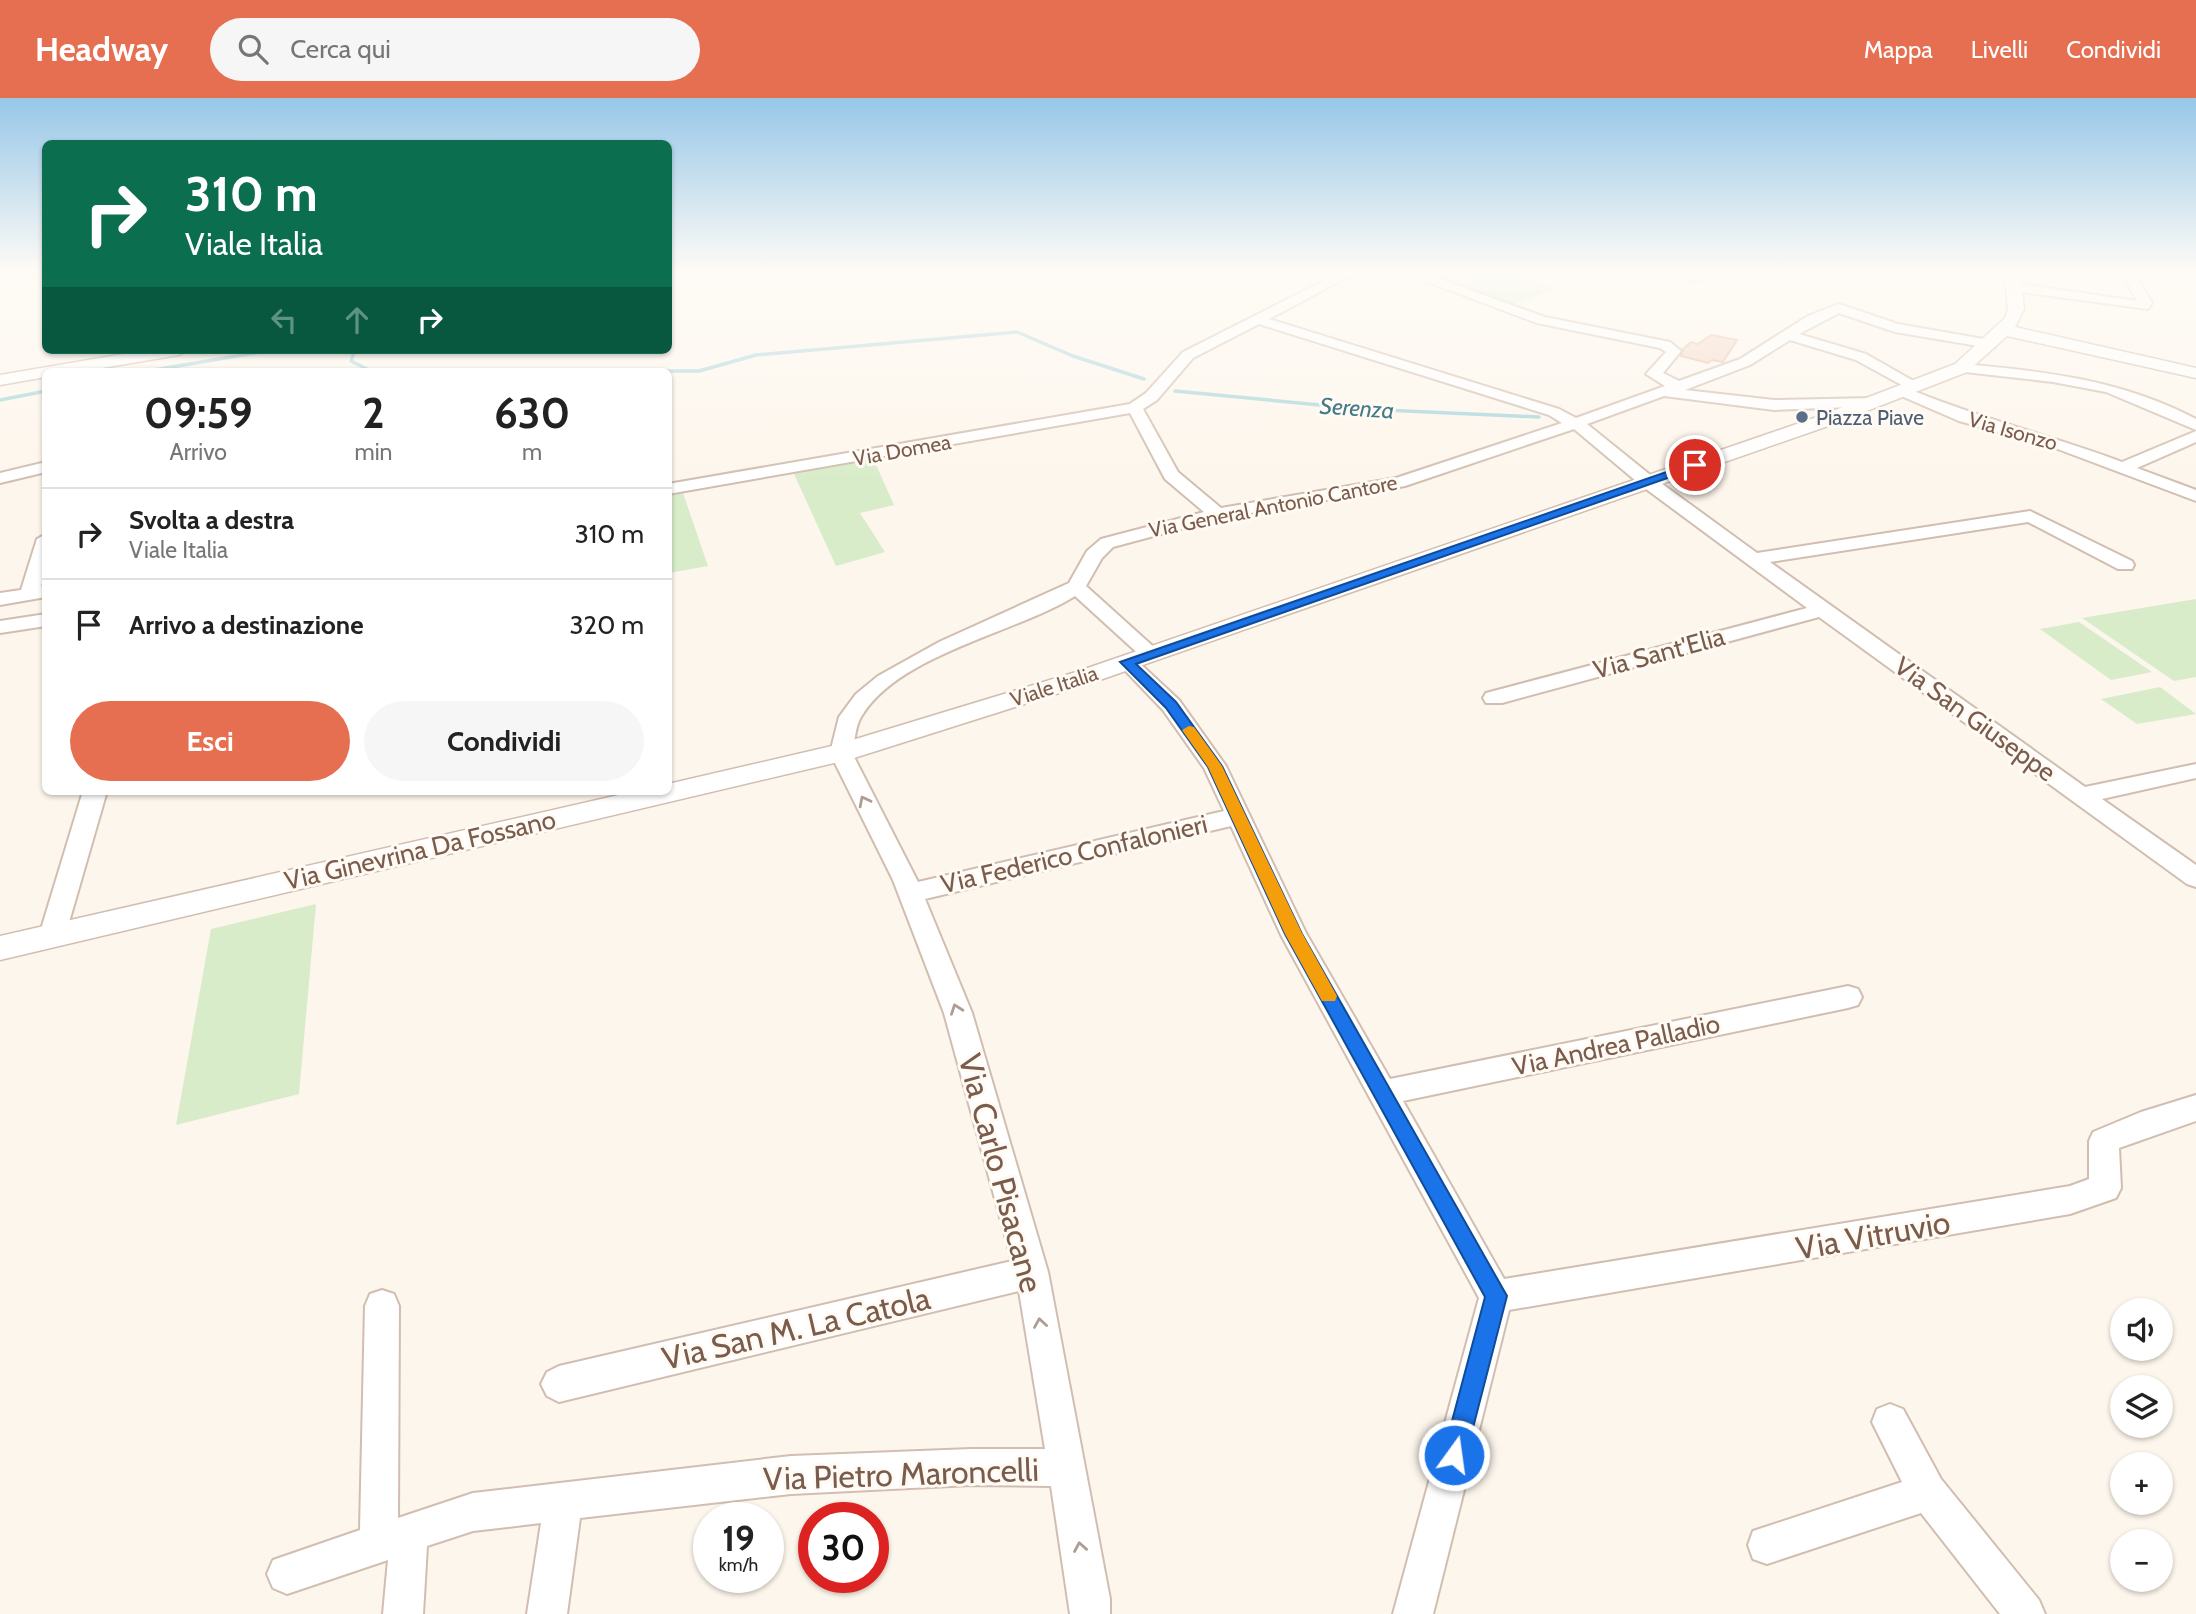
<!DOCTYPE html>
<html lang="it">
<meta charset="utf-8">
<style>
:root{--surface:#fff;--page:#f6f6f6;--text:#222;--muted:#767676;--line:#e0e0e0;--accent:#e76f51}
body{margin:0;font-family:Cabin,sans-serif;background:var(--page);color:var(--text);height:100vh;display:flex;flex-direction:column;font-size:26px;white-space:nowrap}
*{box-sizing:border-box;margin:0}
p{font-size:23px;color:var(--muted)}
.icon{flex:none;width:38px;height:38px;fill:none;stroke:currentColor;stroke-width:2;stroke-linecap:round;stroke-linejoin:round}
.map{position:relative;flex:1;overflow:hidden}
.panel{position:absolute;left:42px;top:270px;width:630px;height:427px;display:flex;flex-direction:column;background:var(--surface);border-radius:10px;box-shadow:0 2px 5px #0004}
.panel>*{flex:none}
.guide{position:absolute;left:42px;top:42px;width:630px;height:214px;border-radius:10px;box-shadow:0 2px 5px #0004;background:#0b6e4f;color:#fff;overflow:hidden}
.buttons{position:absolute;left:2110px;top:1200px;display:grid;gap:14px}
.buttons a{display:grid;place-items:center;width:63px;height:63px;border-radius:50%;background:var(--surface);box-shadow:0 2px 5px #0004;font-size:35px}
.speed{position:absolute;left:693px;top:1404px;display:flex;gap:14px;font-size:35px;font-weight:700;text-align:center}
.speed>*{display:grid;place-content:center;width:91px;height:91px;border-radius:50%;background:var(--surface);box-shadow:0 2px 5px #0004;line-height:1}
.speed small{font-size:18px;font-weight:400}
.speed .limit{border:10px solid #d22;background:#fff;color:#111}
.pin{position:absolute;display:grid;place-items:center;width:60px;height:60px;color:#fff;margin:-30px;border:4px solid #fff;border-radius:50%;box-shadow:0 2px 7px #0007}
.me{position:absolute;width:77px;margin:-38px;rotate:14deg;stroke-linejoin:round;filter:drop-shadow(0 0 5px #0008)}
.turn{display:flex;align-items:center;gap:24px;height:147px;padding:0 28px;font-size:32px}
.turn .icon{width:91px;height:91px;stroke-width:2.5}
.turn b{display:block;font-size:49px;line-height:60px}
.lanes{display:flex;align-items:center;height:66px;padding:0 28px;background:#0003;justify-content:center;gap:35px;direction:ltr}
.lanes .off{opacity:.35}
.eta{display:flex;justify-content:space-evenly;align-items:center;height:119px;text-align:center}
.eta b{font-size:42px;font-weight:800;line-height:49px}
.primary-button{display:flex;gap:14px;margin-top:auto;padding:14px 28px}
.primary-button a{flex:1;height:80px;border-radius:42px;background:var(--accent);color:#fff;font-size:28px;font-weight:800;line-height:80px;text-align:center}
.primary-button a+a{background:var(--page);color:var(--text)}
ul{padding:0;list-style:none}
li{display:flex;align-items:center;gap:21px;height:91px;padding:0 28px;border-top:2px solid var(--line)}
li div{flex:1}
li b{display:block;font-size:26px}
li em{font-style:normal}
header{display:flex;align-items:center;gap:42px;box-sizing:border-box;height:98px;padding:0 35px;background:var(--accent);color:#fff}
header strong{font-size:33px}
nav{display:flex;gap:38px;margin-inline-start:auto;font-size:24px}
.search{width:490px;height:63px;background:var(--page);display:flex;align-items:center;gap:18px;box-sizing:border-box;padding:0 24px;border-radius:38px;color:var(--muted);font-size:26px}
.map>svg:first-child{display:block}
.green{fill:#d8ecc9}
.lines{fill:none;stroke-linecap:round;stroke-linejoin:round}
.stream{stroke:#a5d3da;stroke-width:3.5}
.building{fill:#f3d5c3;stroke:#e6bba3;stroke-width:2}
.minor-casing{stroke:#d1beb0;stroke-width:4}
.tertiary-casing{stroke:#d1beb0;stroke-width:3}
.minor{fill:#fff;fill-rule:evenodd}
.tertiary{fill:#fff;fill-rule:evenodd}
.oneway{stroke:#af9d94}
.route{fill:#1a73e8;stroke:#114b97;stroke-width:2}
.slow{fill:#f59e0b}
.service-dot{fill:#5c6f8a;stroke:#fffaf3;stroke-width:2.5}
.labels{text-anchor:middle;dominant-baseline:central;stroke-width:6;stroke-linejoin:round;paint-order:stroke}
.far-service-label{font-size:21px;fill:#4e5e75;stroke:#fffaf3;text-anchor:start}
.far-street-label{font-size:21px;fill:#7a5c4d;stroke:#fffaf3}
.far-water-label{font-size:23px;font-style:italic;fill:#437c86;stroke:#fffaf3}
.street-label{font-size:26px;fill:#7a5c4d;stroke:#fffaf3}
.near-street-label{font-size:32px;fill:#7a5c4d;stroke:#fffaf3}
</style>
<header>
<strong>Headway</strong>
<div class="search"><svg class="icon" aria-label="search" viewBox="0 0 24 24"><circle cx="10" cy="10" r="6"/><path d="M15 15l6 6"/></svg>Cerca qui</div>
<nav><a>Mappa</a><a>Livelli</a><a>Condividi</a></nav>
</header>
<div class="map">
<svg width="2196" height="1516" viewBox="0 0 2196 1516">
<rect width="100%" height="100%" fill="#fdf6ec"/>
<path class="green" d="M45,171L44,180L0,187V173Z
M1410,171H1516L1510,174L1555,191L1511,208Z
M873,360L894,407L860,415L885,454L836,468L794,376Z
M682,392L708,468L669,475V395Z
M2196,501V579L2174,583L2082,520Z
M2079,524L2152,574L2111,582L2040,531Z
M2160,589L2196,616L2137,626L2101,601Z
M316,806L299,996L176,1027L211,831Z"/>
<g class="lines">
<path class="stream" d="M355,252L351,263L371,273
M148,273L272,252
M624,273H699L756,257L1017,234L1073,258L1144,281
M1175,293L1362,311L1539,319
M0,302L46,293"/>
</g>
<path class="building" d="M1711,237L1737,242L1723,264L1712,262L1708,265L1681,258L1683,251L1691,244L1698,246Z"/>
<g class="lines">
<defs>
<path id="minor" d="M1347,171H1363L1269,221L1559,311L1576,320L1665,288L1646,276L1666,254L1660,250L1537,225L1393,171H1412L1545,219L1670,244L1681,253L1663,275L1679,283L1740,261L1808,218L1839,206L1898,226L1995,243V249L1990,250L1895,234L1839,215L1799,236L1866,256L1924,289L1914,293C1982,321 2053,338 2122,364L2196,333V344L2137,370L2196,392V403L2055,350L1959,323L1899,297V291H1909L1856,262L1790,242L1750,267L1685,292L1774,302L1874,300L1882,305L1879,308L1774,312L1664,298L1587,326L1654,380L1757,455L2030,413L2132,463L2134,467L2132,471H2118L2028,424L1770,464L2085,689L2196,666V680L2102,701L2196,767V789L2187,786L1819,519L1502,605H1486L1483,600L1486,595L1807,510L1642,388L1574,331L1405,388L1217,421L1113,449L1102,460L1086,488L1157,552L1160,556L1157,560H1143L1075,498C1016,535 898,556 861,619C855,629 855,643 852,655L918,784L1224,713L1204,670L1163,612L1117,564L1127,558L1134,560L1179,602L1226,668L1306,835L1390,981L1848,888L1858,891L1862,899L1858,907L1848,910L1403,1003L1504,1181L2070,1088L2089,1081V1043L2093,1034L2141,1014L2196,997V1023L2119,1050L2121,1090L2116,1100L2070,1116L1509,1212L1433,1516H1393L1479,1200L1281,837L1231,728L925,801L972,915L1048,1174L1110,1501V1516H1070L1051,1388L971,1387L791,1396L580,1420L567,1516H527L541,1425L473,1433L427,1448L423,1516H383L388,1462L287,1496L273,1490L267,1476L273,1462L360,1432L365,1208L370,1196L382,1192L394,1196L399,1208L398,1420L473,1395L791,1358L971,1351H1045L1019,1193L559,1304L547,1298L541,1286L547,1274L559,1268L1012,1163L944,915L893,782L830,655L839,619L856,596L878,578L939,544L1069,485L1087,453L1101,441L1204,414L1165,381L1130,315L668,396V386L1130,306L1146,295L1183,254ZM1259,226L1549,317L1562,325L1396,380L1221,410L1178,374L1143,311L1157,302L1193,260Z
M1707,171H1725L1695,184L1689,180Z
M2120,171H2132L2152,205L2148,211L2014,193L2008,189L2014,185L2137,203Z
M1961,266C2044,273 2122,282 2196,321V332L2106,294L2053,284L1956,273L1954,270Z
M46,364V374L0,385V375Z
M46,436V473L41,488L46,487V499L0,507V495L21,492L37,441Z
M46,516V528L0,535V523Z
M83,693H107L65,838L61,845L52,848L43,845L39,838Z
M1890,1306L1903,1311L1941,1381L2039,1502L2045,1516H2000L1921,1415L1767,1466L1753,1461L1748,1447L1753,1433L1902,1384L1872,1324L1877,1311Z"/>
<path id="tertiary" d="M668,171H684L668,177Z
M2004,171H2020L2024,211L2015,229L2196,270V280L2007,238L1967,274L1828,328L1094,584L851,661L0,862V838L636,693H668V686L836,647L1076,574L1814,320L1955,266L2005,220L2008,211Z
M147,252H188L179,257L84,273H46V279L0,287V277Z"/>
</defs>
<use href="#minor" class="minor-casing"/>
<use href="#tertiary" class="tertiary-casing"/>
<use href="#minor" class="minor"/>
<use href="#tertiary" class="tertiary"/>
</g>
<defs><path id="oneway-chevron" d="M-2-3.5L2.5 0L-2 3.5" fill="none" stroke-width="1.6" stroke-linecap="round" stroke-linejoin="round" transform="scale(1.75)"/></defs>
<g class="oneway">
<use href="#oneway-chevron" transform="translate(864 703) rotate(-117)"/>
<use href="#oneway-chevron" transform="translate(956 911) rotate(-110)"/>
<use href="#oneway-chevron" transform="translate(1040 1225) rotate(-99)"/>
<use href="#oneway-chevron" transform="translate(1080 1449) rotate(-100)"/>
</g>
<linearGradient id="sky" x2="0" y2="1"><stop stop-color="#97c7e8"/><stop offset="0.45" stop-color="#fefbf6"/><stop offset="1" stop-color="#fefbf6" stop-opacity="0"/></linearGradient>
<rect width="2196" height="384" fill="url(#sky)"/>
<path class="route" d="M1695,364L1699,365V369L1136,566L1176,604L1222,668L1302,836L1507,1198L1466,1357L1463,1365L1454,1369L1446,1365L1443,1357L1485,1199L1285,836L1208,669L1166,610L1120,564Z"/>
<path class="slow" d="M1189,628L1194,629L1222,668L1302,835L1337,898L1335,903H1322L1285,836L1208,669L1182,632Z"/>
<circle class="service-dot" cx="1802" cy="319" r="7"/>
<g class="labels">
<g class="far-service-label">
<text x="1816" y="319">Piazza Piave</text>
</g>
<g class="far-street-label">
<text transform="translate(2013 333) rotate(16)">Via Isonzo</text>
<text transform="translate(902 352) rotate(-10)">Via Domea</text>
<text transform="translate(1273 408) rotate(-11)">Via General Antonio Cantore</text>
<text transform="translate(1054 588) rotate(-18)">Viale Italia</text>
</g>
<g class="far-water-label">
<text transform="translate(1357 310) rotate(4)">Serenza</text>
</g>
<g class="street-label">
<text transform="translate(1659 555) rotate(-15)">Via Sant'Elia</text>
<text transform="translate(1975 621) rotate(36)">Via San Giuseppe</text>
<text transform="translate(420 752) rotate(-13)">Via Ginevrina Da Fossano</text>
<text transform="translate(1074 756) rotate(-13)">Via Federico Confalonieri</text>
<text transform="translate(1616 947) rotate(-12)">Via Andrea Palladio</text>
</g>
<g class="near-street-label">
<text transform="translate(1001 1075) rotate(75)">Via Carlo Pisacane</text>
<text transform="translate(1873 1137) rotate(-10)">Via Vitruvio</text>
<text transform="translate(796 1230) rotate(-13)">Via San M. La Catola</text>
<text transform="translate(901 1376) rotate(-2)">Via Pietro Maroncelli</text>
</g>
</g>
</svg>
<div class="buttons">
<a><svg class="icon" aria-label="sound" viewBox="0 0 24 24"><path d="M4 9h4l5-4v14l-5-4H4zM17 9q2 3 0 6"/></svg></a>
<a><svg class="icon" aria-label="layers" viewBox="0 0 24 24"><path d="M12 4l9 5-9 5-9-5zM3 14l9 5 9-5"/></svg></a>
<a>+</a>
<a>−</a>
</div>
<div class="speed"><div>19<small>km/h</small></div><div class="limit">30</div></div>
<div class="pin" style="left:1695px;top:367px;background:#d93025"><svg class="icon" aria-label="arrive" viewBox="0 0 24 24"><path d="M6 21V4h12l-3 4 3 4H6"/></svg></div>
<svg class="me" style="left:1454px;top:1357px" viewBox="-20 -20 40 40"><circle r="17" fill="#1a73e8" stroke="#fff" stroke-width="3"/><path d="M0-11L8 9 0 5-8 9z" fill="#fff"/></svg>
<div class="guide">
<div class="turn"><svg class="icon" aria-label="right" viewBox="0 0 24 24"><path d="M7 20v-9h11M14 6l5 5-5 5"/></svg><div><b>310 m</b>Viale Italia</div></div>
<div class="lanes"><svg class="icon off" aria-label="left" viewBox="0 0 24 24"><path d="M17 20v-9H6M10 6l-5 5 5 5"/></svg><svg class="icon off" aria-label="ahead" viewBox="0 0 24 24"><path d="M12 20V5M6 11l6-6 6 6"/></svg><svg class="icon" aria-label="right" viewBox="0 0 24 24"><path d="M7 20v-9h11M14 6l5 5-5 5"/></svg></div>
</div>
<section class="panel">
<div class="eta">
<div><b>09:59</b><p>Arrivo</p></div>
<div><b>2</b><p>min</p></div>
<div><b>630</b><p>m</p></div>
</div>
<ul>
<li><svg class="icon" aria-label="right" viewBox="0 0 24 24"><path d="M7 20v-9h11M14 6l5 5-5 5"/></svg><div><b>Svolta a destra</b><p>Viale Italia</p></div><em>310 m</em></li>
<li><svg class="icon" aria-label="arrive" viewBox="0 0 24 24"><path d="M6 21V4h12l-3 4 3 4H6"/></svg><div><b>Arrivo a destinazione</b></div><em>320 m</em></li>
</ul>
<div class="primary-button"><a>Esci</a><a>Condividi</a></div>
</section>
</div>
